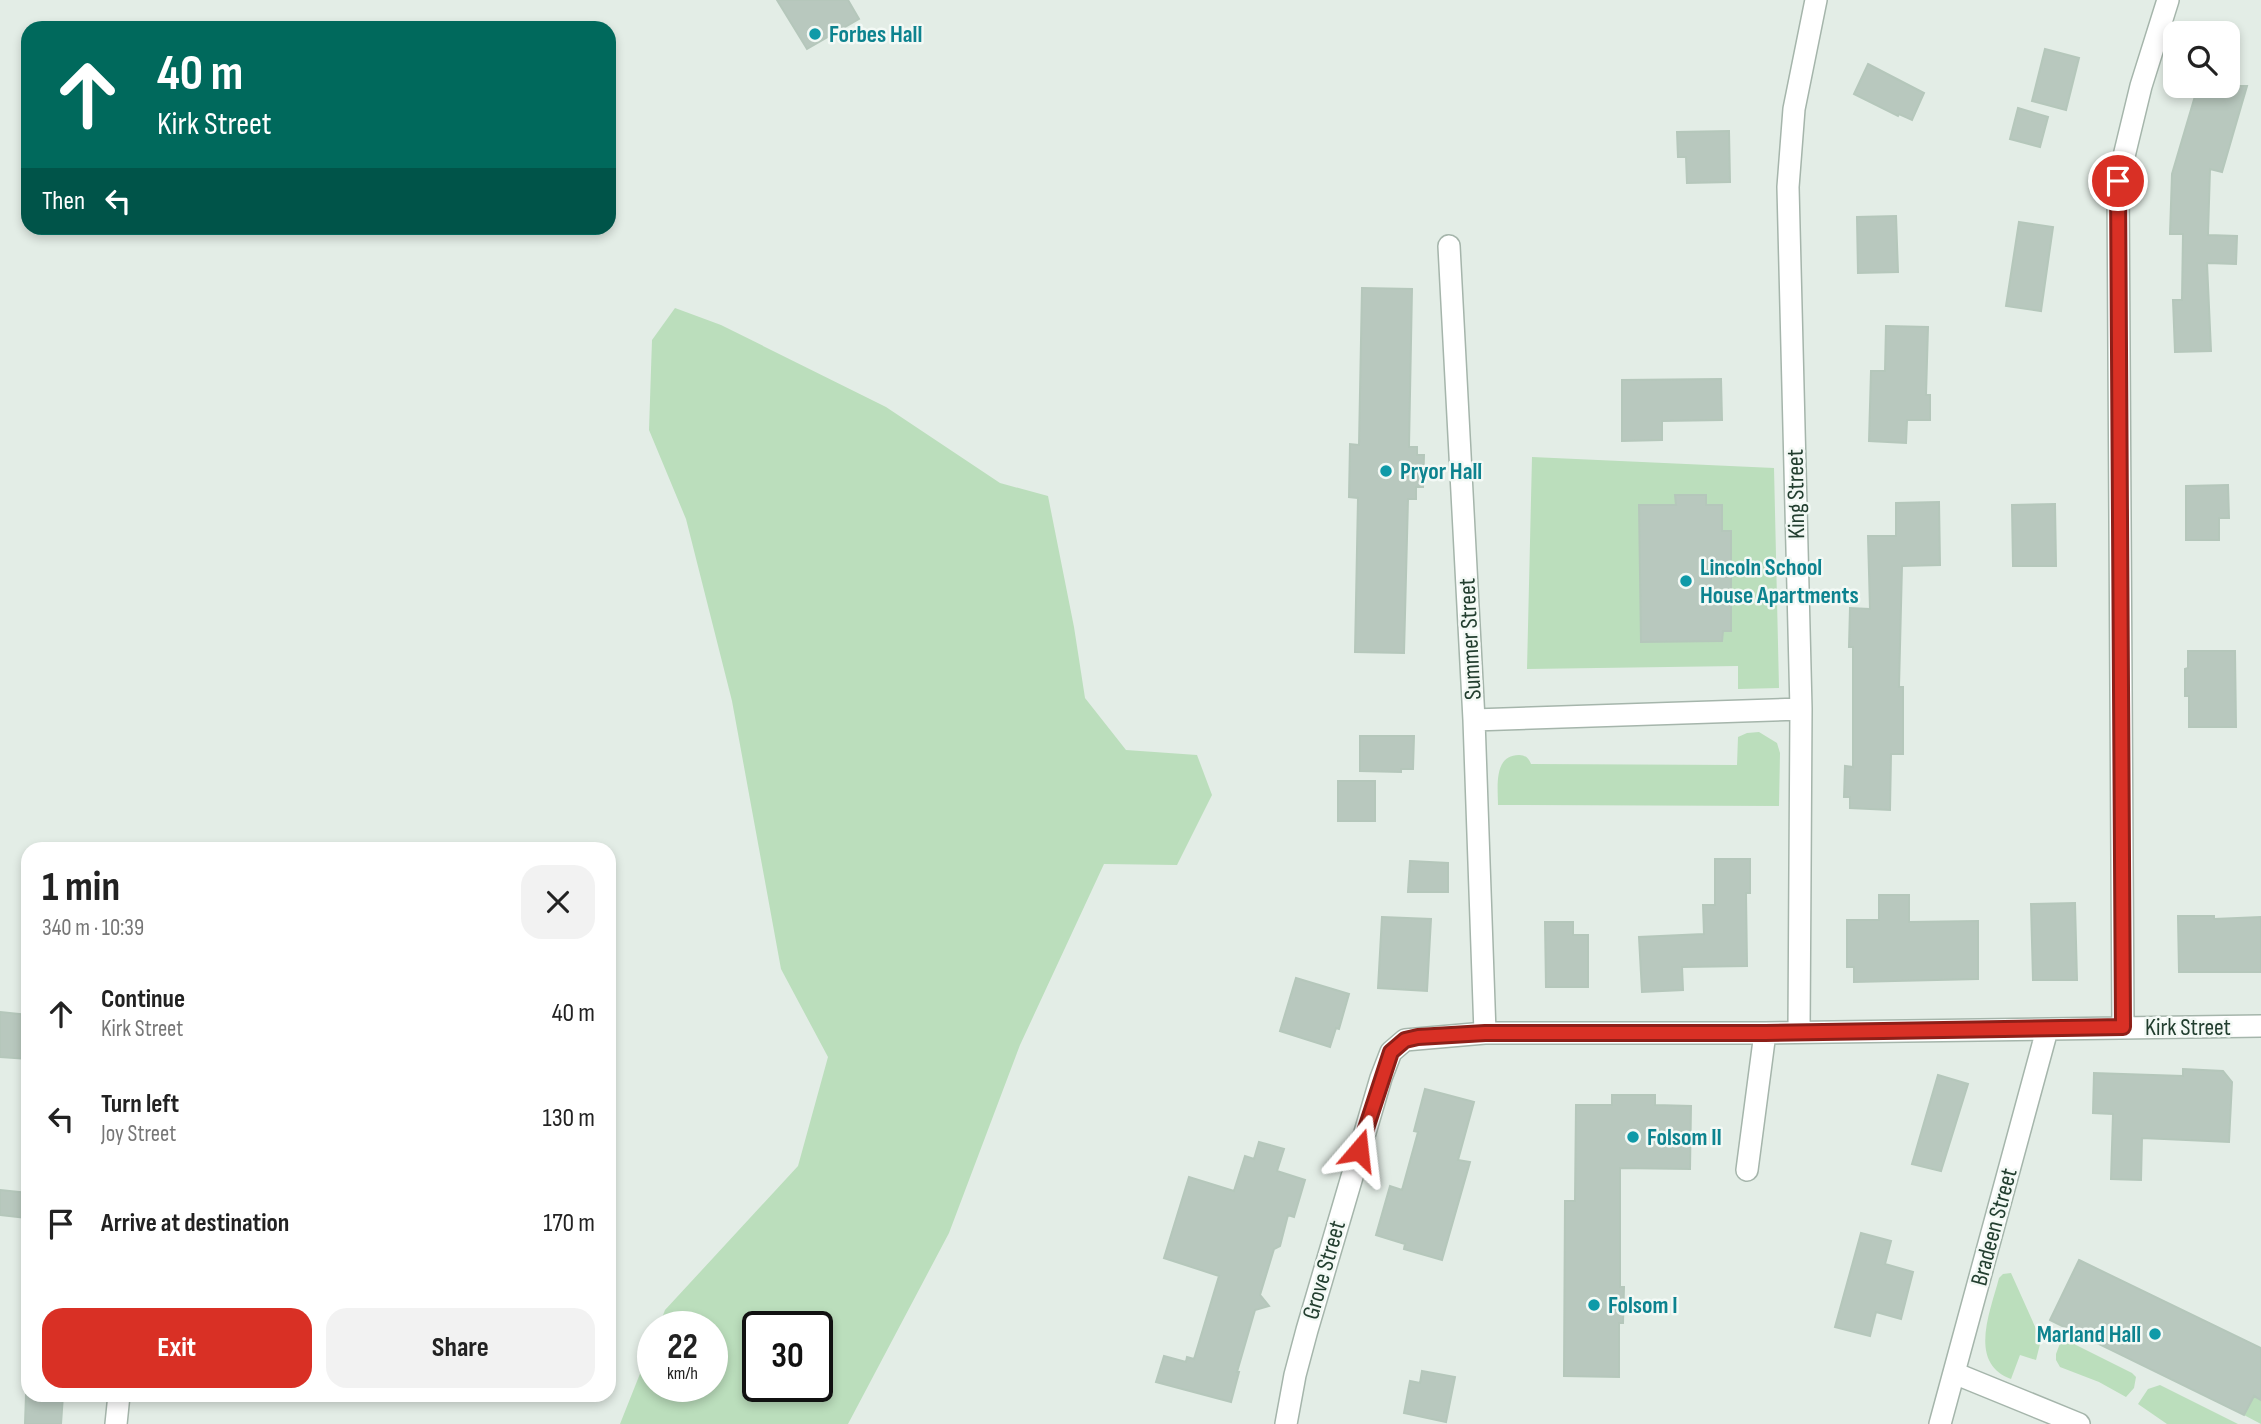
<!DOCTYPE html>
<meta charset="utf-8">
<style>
:root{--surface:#fff;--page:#f2f2f2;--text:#222;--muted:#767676;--accent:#d93025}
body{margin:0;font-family:"Sofia Sans Condensed",sans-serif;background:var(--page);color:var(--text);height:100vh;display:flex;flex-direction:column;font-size:26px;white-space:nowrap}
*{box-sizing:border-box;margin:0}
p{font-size:23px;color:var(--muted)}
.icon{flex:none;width:38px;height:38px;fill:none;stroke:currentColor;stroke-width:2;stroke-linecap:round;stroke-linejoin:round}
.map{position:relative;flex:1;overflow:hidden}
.side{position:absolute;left:21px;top:842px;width:595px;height:560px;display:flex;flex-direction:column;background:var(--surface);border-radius:21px;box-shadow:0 4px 10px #0003}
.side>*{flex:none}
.top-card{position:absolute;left:21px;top:21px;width:595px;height:214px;border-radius:21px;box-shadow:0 4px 10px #0003;background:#00695c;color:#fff;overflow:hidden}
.fabs{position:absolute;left:2163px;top:21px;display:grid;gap:14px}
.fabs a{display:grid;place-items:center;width:77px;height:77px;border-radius:14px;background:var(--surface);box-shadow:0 4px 10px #0003;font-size:35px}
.speed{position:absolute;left:637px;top:1311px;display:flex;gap:14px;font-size:35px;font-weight:700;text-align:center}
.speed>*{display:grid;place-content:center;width:91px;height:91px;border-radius:50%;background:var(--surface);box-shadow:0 4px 10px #0003;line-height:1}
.speed small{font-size:18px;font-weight:400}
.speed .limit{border:4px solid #111;border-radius:10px;background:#fff;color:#111}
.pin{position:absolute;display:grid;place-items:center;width:60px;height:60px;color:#fff;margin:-30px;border:4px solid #fff;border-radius:50%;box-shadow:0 2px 7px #0007}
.me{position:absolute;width:77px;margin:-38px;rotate:17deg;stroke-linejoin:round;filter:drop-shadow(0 0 5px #0008)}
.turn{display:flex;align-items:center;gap:24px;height:147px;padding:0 21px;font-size:32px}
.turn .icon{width:91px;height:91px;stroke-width:2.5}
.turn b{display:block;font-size:49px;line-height:60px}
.then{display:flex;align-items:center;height:66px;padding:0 21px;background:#0003;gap:14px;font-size:26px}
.round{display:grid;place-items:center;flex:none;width:74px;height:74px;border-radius:21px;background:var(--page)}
.overview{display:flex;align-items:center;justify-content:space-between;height:119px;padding:0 21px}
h1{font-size:42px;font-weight:700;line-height:52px}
.primary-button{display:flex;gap:14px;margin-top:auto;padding:14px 21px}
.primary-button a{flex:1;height:80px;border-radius:21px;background:var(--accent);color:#fff;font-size:28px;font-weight:700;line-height:80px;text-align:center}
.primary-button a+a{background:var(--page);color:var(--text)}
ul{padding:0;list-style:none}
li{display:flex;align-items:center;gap:21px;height:105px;padding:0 21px}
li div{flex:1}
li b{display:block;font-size:26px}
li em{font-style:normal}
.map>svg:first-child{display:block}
.green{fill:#bbdebc;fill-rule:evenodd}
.building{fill:#b8c8be;stroke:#b5c7bb;stroke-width:2}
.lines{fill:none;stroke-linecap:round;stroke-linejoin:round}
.minor-casing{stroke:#a5b5ab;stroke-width:24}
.minor{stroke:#fff;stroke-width:21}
.route-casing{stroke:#8d1f18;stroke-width:18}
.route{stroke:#d93025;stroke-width:12}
.culture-dot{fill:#0f9aa8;stroke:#f3f9f5;stroke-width:2.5}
.labels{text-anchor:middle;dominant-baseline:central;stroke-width:5;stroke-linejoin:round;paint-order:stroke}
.culture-label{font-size:24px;font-weight:bold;fill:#0d838f;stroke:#f3f9f5;text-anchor:start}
.street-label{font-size:24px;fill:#223e2f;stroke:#f3f9f5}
</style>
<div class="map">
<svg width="2261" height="1424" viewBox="0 0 2261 1424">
<rect width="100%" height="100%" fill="#e3ede6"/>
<path class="green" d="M675,308L721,325L886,407L1000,483L1048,496L1074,627L1085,698L1126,750L1197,755L1212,795L1177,865L1104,864L1020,1045L949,1233L848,1424H620L653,1341V1386H712V1326H659L665,1310L798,1166L828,1057L781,969L732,701L686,519L649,430L652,340ZM817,1326V1386H758V1326Z
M1532,457L1774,468L1779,688L1738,689V666L1527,669Z
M1759,732L1777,743L1780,753L1779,806L1498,805C1498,788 1493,755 1519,755C1526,755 1529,759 1531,764L1737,765L1738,737L1747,733Z
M2011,1273L2041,1340L2036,1360L2020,1355L2011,1379C1967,1363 1991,1310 1999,1278L2003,1274Z
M2062,1338L2132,1373L2136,1377L2134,1388L2126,1397L2099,1382L2060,1367L2056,1360V1354Z
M2160,1385L2238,1424H2167L2138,1404L2148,1389Z
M2254,1396L2261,1400V1424L2244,1415Z"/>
<path class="building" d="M777,0H848L859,19L807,49Z
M2045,49L2079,58L2066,110L2032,101Z
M1868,64L1924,93L1912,120L1899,114L1898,116L1854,94Z
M2198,86H2247L2222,172L2210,169L2208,235L2237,236L2236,264L2207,263L2211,351L2175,352L2173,300H2182L2183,234H2170L2172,174Z
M2018,108L2048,117L2040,147L2010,139Z
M1729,131L1730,182L1687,183L1686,157H1678L1677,132Z
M1896,216L1898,272L1858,273L1857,217Z
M2019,222L2053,227L2041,311L2006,306Z
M1362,288L1412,289L1409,447H1417V455H1424L1423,487H1416V499H1408L1404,653L1355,652L1358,498L1349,497L1350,444L1359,445Z
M1886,326L1928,327L1926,395H1930V420H1907L1906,443L1869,441L1871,371H1885Z
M1721,379L1722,420L1662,421V440L1622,441V380Z
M2228,485L2229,518H2219V540H2186V486Z
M1675,495H1706V505H1722V531H1731V631H1723L1722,641L1641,642L1639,505H1676Z
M1939,502L1940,565L1902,566L1899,687H1903V754H1891L1890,810L1850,808V797H1844L1845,766L1853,767V647H1849L1850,608L1870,609L1868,536H1896V503Z
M2055,504L2056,566H2013L2012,505Z
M2188,651H2235L2236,727H2189V696H2185V669L2188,668Z
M1360,736H1414L1413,769H1401V772L1360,771Z
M1338,781H1375V821H1338Z
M1715,859H1750V893H1746L1747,966L1682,967L1683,990L1642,992L1639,937L1704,934L1703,905H1715Z
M1410,861L1448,863V892H1408Z
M1879,895H1909V922L1978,921V979L1854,982V967H1847V920H1879Z
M2075,903L2077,980H2033L2031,904Z
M2178,916H2214V919L2261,917V972H2179Z
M1382,917L1431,919L1427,991L1378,988Z
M1545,922H1573V935H1588V987H1546Z
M1296,978L1349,994L1339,1029L1336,1028L1330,1047L1280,1031Z
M0,1012L28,1015V1059L0,1057Z
M2183,1069L2223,1071L2232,1082L2229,1142L2142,1138L2141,1180L2111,1179L2113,1114L2093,1113L2094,1073L2183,1076Z
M1938,1075L1968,1084L1941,1171L1912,1164Z
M1425,1089L1474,1102L1458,1160L1470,1162L1442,1260L1404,1249L1405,1244L1376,1235L1390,1186L1402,1190L1418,1132L1414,1131Z
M1612,1095H1655V1105L1691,1106L1690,1169L1620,1168V1287H1624L1623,1323H1619V1377L1564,1376L1565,1201H1575L1576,1105H1612Z
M1259,1142L1284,1149L1277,1171L1305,1180L1294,1217L1288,1215L1280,1246L1274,1249L1260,1295L1269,1306L1255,1310L1237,1372H1239L1231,1402L1156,1382L1164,1356L1186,1362L1187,1357L1194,1359L1219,1276L1164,1258L1189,1177L1234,1191L1245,1156L1254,1159Z
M0,1190L28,1193L26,1218L0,1215Z
M1861,1233L1891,1241L1885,1264L1913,1272L1901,1319L1876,1312L1870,1336L1835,1327Z
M2079,1260L2261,1348V1400L2254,1396L2244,1415L2050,1320Z
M1422,1371L1455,1377L1446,1422L1404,1413L1410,1381L1420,1383Z
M26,1395H63L61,1424H25Z"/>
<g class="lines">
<defs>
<path id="minor" d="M1449,246L1474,720L1485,1033
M1474,720L1801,709
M2123,1027L2118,181L2141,86L2168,0
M1799,1031L1801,709L1788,187L1794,109L1816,0
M1747,1170L1765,1033
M1954,1373L2079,1424
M116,1424L119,1395
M1286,1424L1295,1375L1307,1330L1381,1078L1391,1052L1405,1040L1485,1033H1765L2261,1026
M1940,1424L2047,1030"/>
</defs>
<use href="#minor" class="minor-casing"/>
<use href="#minor" class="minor"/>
</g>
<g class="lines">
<defs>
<path id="route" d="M1359,1150L1391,1052L1405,1040L1418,1037L1485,1033H1765L2123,1027L2118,181"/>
</defs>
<use href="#route" class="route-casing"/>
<use href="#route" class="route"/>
</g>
<g class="culture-dot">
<circle cx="815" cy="34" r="7"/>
<circle cx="1386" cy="471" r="7"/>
<circle cx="1686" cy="581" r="7"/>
<circle cx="1633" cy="1137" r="7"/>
<circle cx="1594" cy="1305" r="7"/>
<circle cx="2155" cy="1334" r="7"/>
</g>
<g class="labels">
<g class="culture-label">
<text x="829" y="34">Forbes Hall</text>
<text x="1400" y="471">Pryor Hall</text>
<text x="1700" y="567">Lincoln School<tspan x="1700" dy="28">House Apartments</tspan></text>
<text x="1647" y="1137">Folsom II</text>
<text x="1608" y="1305">Folsom I</text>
<text x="2141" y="1334" text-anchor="end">Marland Hall</text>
</g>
<g class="street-label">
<text transform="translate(1796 494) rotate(-91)">King Street</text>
<text transform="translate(1470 639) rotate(-93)">Summer Street</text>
<text x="2188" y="1027">Kirk Street</text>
<text transform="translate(1994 1227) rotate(-75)">Bradeen Street</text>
<text transform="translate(1324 1270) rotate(-74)">Grove Street</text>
</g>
</g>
</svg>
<div class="fabs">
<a><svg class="icon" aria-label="search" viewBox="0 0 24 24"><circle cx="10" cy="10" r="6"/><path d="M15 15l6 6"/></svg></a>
</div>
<div class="speed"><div>22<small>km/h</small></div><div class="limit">30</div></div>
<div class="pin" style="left:2118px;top:181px;background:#d93025"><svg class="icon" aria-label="arrive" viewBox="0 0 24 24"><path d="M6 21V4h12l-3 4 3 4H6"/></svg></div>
<svg class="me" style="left:1359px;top:1150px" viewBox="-20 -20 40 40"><path d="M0-17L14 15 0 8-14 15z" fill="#d93025" stroke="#fff" stroke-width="4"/></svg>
<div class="top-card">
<div class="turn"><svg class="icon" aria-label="ahead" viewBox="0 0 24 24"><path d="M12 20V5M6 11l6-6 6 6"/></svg><div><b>40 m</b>Kirk Street</div></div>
<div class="then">Then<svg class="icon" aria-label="left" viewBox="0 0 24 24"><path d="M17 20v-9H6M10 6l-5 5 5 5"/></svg></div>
</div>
<section class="side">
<div class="overview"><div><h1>1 min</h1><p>340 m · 10:39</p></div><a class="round"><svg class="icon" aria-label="close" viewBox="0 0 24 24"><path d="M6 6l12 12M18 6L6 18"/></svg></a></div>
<ul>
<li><svg class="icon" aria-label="ahead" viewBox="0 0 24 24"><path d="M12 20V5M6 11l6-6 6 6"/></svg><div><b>Continue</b><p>Kirk Street</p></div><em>40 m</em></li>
<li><svg class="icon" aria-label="left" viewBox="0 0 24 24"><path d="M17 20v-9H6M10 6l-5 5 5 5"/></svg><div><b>Turn left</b><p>Joy Street</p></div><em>130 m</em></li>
<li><svg class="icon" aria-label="arrive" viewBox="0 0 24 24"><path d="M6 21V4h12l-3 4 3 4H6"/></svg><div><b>Arrive at destination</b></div><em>170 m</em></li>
</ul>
<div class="primary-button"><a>Exit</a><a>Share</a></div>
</section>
</div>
